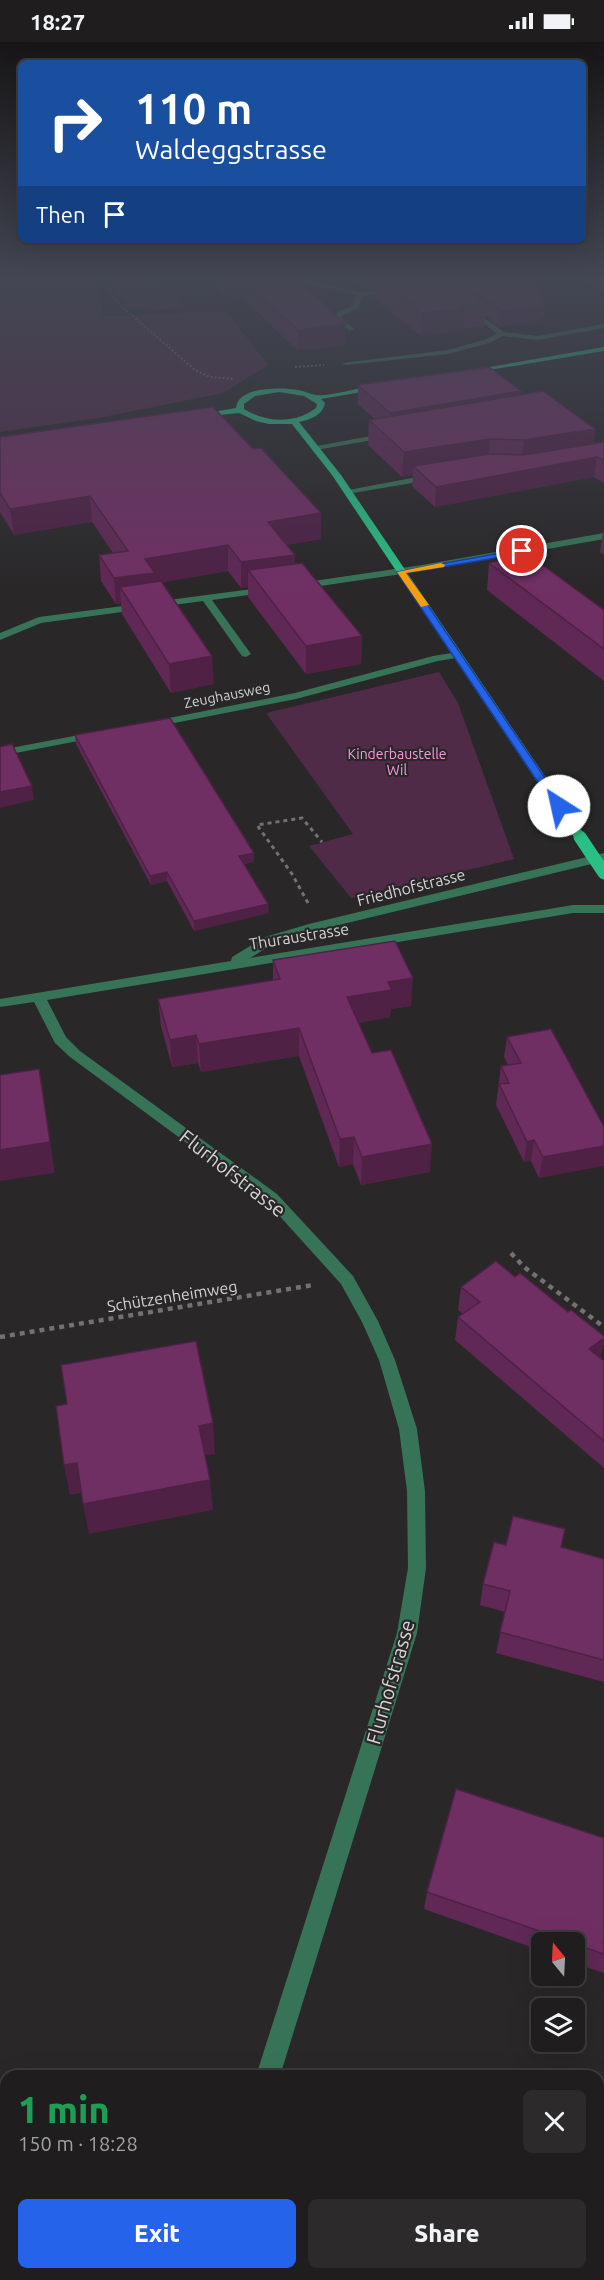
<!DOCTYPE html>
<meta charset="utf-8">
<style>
:root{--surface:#1f1d1e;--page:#2c2a2b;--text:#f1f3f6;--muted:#a1a2a4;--line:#3c3b3c;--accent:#2563eb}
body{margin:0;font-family:Ubuntu,sans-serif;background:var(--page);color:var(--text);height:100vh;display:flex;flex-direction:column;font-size:22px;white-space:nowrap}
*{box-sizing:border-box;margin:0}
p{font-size:20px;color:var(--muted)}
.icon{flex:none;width:33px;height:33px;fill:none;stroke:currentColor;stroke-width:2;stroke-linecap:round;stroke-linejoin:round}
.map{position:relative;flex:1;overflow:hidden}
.details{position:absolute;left:0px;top:2028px;width:604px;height:210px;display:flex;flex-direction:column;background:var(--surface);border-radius:18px 18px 0 0;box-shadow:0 6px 24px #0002,0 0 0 2px var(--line)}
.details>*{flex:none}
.banner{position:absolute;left:18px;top:18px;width:568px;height:183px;border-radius:9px;box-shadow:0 6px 24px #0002,0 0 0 2px var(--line);background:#1a4fa0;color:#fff;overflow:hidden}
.needle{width:39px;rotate:342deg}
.controls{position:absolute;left:531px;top:1890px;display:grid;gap:12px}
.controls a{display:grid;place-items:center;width:54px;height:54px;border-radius:9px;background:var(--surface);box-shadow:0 6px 24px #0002,0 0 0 2px var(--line);font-size:30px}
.pin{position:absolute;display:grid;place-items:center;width:51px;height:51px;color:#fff;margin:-26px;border:3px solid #fff;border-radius:50%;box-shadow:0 2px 6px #0007}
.me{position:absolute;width:66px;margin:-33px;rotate:325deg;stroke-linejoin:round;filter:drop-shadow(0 0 4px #0008)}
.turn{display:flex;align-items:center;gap:21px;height:126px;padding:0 18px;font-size:27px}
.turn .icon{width:78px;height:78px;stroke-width:2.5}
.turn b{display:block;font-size:42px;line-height:51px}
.then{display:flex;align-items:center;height:57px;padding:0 18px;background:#0003;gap:12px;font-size:22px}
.round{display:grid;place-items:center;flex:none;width:63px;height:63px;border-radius:9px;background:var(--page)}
.overview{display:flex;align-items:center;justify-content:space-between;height:102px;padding:0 18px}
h1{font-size:36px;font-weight:800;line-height:45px;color:#1e9e55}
.primary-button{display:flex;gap:12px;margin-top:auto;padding:12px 18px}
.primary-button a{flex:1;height:69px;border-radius:9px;background:var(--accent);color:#fff;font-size:24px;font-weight:800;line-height:69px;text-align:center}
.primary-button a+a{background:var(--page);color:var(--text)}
.status{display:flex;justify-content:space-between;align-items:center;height:42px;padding:0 30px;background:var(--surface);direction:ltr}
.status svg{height:16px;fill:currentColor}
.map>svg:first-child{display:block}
.green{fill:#502b48}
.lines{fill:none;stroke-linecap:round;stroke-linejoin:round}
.path-far2{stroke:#737172;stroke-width:2;stroke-dasharray:2 2;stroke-linecap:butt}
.path-far1{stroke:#737172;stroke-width:3;stroke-dasharray:4 4;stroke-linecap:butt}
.path{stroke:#737172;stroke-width:4.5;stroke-dasharray:5 5;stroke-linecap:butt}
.minor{fill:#377457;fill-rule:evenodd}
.major{fill:#2abf84;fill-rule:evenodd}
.major-bridge{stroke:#2abf84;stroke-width:13}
.wall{fill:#602855}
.shaded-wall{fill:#4e2145}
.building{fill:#702f63;stroke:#4e2145;stroke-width:1.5}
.route{fill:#2563eb;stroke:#184099;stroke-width:1.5}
.slow{fill:#f59e0b}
.labels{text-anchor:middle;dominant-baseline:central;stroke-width:4.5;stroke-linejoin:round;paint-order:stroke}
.far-street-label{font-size:14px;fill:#d5d3d4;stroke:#292728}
.far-park-label{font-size:14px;fill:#fa9ae4;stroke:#292728}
.street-label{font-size:16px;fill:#d5d3d4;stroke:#292728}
.near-street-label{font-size:20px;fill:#d5d3d4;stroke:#292728}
</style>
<div class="status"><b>18:27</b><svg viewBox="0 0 49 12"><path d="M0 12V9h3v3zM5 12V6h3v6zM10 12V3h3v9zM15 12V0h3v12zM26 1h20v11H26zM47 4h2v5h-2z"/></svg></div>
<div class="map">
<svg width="604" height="2238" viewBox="0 0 604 2238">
<rect width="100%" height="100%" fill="#292728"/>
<path class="green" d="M0,235H95L103,274L226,269L268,323L223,351L98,376L0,390Z
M112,235H136L150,242L164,244L184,265L151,268L149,264L128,267L114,249Z
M439,630L458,661L514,817L351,856L309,804L353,792L266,671Z"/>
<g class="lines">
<path class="path-far2" d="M107,235L110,249L119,262L195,328L210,335L233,337
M109,243L162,242L191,235
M295,325L324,323"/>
<path class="path-far1" d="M308,861L292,832L257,783L302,776L322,800"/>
<path class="path" d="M511,1211L524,1225L604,1285
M0,1295L313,1243"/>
<path class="minor" d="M279,235H291L360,250L394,246L397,248L363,254L358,266L340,275L354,287L350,289L331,274L353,263L356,253Z
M469,265L504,290L538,294L604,282V286L538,298L503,294L489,301L448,312L346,323L342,321L448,308L484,298L497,292L467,268Z
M387,391H390V395L316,408L312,405Z
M433,432L436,433V437L347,452L343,449Z
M604,491V497L422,529L300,547L295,544L300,541L422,523Z
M267,545L270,546V550L212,558L251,612L246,615L242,614L203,559L41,581L0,598V591L39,575Z
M458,610L462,611V615L438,619L296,657L154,685L149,682L154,679L295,651L433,614Z
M95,690L99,691V695L0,714V708Z
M604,811V819L318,888L275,901L250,916L573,863H604V871H573L47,958L66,995L80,1009L277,1152L353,1234L378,1279L395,1318L417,1387L425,1449L426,1526L417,1591L280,2034H256L397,1591L408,1526L407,1449L399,1387L379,1318L362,1280L341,1242L267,1160L70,1015L55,1001L34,960L0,965V957L231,919L232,915L265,895L309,882Z
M195,2232H221L219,2238H193Z"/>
<path class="major" d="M604,305V309L471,331L467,329Z
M376,343L380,345L379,347L321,357L325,361C323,373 310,378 299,380L341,433L586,795L584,798H576L332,433L292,382H269L256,379L239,371L199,375L195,373L236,366C238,344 282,345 298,348C304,349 310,352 316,353C327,355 363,345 376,343ZM279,350L304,354L317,362L316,366C295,382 266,381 244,367V362L255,354Z"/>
<path class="major-bridge" d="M580,795L604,831"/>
</g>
<path class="wall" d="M208,235H294L345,303L298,309L243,256L237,257L234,253L224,254Z
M350,235H532L542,250V254L545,259L544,273H542L541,279L499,284L485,273L484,285L463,286V288L421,294L373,255L374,246L364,247Z
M567,235H604V248Z
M358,343L521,349L520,353L595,387L593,402L603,400L604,397V441L594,435L435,465L412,444L413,433L402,435L368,403L369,378L375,377L358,362Z
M0,395L253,407L321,471V497L286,503L295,522L362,594L361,622L306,632L248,555V545L241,546L228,529L162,540L214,642L171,651L122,572L121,562H116L101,539L99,513L113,511L92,480L14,493L0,470Z
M604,488V513L600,510L603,489Z
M489,521L604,568V639L487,548Z
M75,693L254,811V820L244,822L269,871L194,889L167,839L151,843L76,702Z
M273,918L411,964L391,967L390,975L358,981L372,1011L430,1130L361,1143L353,1122L339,1125L299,1014L201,1030L198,1021L172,1025L161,984L158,957L273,938Z
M507,995L604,1085L539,1136L531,1119L524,1120L496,1063L501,1024L508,1023L504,1015Z
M515,1235L604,1294V1299L600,1316L604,1319V1426L455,1298L458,1275L463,1272L458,1268L461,1245Z
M506,1503L561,1505L604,1517V1640L496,1611L505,1570L480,1563L483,1542Z
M604,1796V1931L574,1921V1900H542V1909L424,1867L427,1850Z"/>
<path class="shaded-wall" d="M224,235H233L234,253L224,254Z
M365,235H374V246L364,247Z
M237,236H242L243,256L237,257Z
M542,264L541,279L499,284L501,269Z
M465,266L463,288L421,294L422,271Z
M345,282V303L298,309V288Z
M521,349L519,367L389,390L390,371Z
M595,387L592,412L522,423L524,398Z
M490,397L488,422L413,424V433L402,435L404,410Z
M597,415L594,435L435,465L436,445Z
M90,454L92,480L14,493L10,467Z
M321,471V497L268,506V480Z
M228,503V529L155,542L120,545L121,562H116L114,536L145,517Z
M295,513V539L248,528V545L241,546V520Z
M362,594L361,622L306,632V604Z
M212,614L214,642L171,651L169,622Z
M32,744L34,758L0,766V750Z
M254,811V820L240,823L239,814Z
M167,830V839L151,843L150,834Z
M268,862L269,871L194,889V879Z
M413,936L411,964L391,967L390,975L346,983L347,955L388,940Z
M299,986V1014L201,1030L199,1002Z
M196,993L198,1021L172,1025L170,998Z
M39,1027L55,1131L0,1139V1108Z
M354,1095L353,1122L339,1125L340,1097Z
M534,1098L531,1119L524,1120L527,1100Z
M432,1102L430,1130L361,1143L362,1115Z
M604,1104V1124L539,1136L543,1115Z
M604,1296V1299L600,1318L589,1307Z
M213,1381L215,1412L201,1414L199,1384Z
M77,1421L82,1451L70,1453L64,1423Z
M210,1438L213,1468L89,1492L83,1462Z"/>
<path class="building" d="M236,235H294L345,282L298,288L242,236H237Z
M377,235H449L486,262L461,263L465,266L422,271Z
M453,235H532L542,250H539L545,259H539L542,264L501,269Z
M489,325L521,349L390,371L358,343Z
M543,349L595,387L524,398L490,397L404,410L369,378Z
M213,365L253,407L261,406L321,471L268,480L295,513L241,520L228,503L145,517L155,531L114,536L99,513L128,509L90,454L10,467L0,451V395Z
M604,397V419L597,415L436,445L413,424L490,412L524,413L603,400Z
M526,511L604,568V607L489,521Z
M302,521L362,594L306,604L248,528Z
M161,539L212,614L169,622L120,545Z
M170,676L254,811L239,814L268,862L194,879L167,830L150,834L75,693Z
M12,702L32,744L0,750V705Z
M395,899L413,936L388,940L392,948L347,955L372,1011L391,1008L432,1102L362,1115L354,1095L340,1097L299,986L199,1002L196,993L170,998L158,957L280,937L273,918Z
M551,987L604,1085V1104L543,1115L534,1098L527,1100L499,1042L509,1041L501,1024L521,1021L507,995Z
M39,1027L50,1100L0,1108V1033Z
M496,1219L515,1235L520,1231L568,1270L571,1268L604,1294V1296L589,1307L604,1319V1399L458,1275L480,1260L461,1245Z
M196,1299L213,1381L199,1384L210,1438L83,1462L77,1421L64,1423L56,1364L67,1362L61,1323Z
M513,1474L565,1487L561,1505L604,1517V1618L500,1590L510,1549L483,1542L494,1500L506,1503Z
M456,1747L604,1796V1912L574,1902V1900H571L427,1850Z
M325,2232H436L435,2238H324Z"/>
<linearGradient id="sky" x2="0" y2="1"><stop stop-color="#171516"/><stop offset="0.43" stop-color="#434753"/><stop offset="1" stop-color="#434753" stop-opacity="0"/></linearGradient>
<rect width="604" height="548" fill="url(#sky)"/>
<path class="route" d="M522,507H525V511L406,531L564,764L559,767L554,764L397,530Z"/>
<path class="slow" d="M441,521L445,523L444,525L406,531L429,563L421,565L397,530Z"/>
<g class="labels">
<g class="far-street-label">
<text transform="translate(227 653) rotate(-11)">Zeughausweg</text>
</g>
<g class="far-park-label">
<text x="397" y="712">Kinderbaustelle<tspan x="397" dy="16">Wil</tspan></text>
</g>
<g class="street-label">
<text transform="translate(411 845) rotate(-14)">Friedhofstrasse</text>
<text transform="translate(299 894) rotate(-9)">Thuraustrasse</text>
<text transform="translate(172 1254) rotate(-9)">Schützenheimweg</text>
</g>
<g class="near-street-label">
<text transform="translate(233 1131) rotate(38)">Flurhofstrasse</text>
<text transform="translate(390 1640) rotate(-74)">Flurhofstrasse</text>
</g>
</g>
</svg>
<div class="controls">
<a><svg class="needle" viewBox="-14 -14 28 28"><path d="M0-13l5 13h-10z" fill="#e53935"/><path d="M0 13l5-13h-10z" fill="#a1a2a4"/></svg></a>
<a><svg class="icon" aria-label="layers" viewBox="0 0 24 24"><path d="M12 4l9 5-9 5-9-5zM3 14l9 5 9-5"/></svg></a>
</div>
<div class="pin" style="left:522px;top:509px;background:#d93025"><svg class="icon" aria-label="arrive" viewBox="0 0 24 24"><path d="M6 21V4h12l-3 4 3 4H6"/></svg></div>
<svg class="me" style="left:559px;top:764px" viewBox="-20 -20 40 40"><circle r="19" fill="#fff"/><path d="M0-13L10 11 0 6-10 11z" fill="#2563eb"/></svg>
<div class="banner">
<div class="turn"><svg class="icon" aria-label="right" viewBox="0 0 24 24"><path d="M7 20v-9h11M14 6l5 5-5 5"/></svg><div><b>110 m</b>Waldeggstrasse</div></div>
<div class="then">Then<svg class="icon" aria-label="arrive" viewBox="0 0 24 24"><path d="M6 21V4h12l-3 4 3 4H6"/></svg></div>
</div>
<section class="details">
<div class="overview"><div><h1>1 min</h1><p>150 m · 18:28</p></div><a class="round"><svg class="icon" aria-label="close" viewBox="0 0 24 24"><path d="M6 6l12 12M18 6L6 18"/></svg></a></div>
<div class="primary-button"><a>Exit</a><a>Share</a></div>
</section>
</div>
